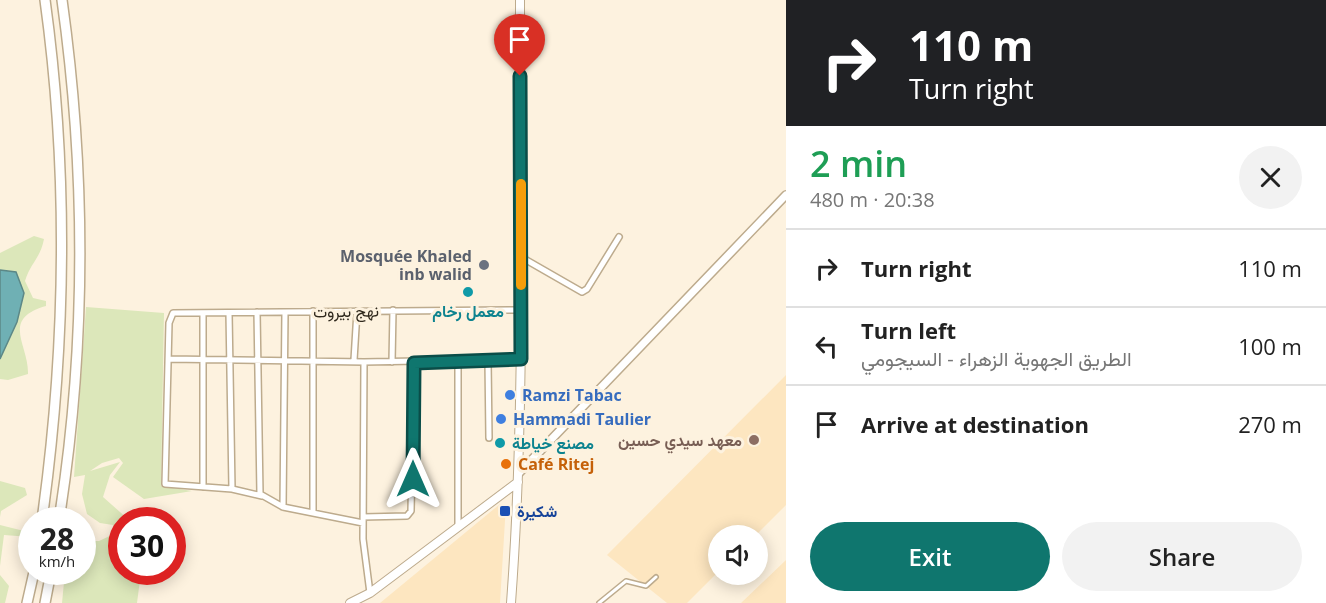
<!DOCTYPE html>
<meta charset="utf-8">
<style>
:root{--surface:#fff;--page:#f2f2f2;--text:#222;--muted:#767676;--line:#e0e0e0;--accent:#0f766e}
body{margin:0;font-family:"Open Sans",Vazirmatn,sans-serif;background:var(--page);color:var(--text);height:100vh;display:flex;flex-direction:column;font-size:22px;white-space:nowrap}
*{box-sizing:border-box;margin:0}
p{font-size:20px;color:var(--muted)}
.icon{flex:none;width:33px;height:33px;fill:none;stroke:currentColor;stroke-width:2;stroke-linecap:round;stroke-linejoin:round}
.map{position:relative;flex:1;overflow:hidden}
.details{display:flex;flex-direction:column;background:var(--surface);width:540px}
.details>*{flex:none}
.guide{background:#202124;color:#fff;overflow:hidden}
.fabs{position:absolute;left:708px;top:525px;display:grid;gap:12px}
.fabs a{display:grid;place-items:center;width:60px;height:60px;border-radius:50%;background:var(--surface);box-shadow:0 3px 15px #0003;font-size:30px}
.speed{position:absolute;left:18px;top:507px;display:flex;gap:12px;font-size:30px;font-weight:700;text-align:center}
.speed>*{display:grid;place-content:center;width:78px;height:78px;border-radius:50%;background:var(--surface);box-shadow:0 3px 15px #0003;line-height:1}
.speed small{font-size:15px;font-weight:400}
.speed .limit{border:9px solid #d22;background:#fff;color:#111}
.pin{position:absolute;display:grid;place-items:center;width:51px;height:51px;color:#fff;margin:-62px -26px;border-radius:50% 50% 50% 0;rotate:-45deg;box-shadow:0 0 6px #0007}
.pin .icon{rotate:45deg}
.me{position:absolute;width:66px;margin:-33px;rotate:0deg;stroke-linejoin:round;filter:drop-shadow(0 0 4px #0008)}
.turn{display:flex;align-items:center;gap:21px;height:126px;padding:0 24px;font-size:27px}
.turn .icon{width:78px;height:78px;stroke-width:2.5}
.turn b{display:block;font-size:42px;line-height:51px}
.round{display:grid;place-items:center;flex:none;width:63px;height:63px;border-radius:32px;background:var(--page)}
.headline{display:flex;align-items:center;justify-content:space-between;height:102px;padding:0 24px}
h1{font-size:36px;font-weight:600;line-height:45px;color:#1e9e55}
.button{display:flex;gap:12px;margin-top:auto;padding:12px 24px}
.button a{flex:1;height:69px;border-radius:36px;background:var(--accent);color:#fff;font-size:24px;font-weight:600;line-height:69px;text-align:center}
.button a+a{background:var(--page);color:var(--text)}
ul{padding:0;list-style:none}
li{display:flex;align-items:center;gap:18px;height:78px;padding:0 24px;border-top:2px solid var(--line)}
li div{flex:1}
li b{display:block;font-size:22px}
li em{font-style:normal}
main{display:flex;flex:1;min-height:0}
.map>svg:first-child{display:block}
.built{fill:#fde6c0}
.green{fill:#dce7ba}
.water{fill:#6fb0b4;stroke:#5c8887;stroke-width:1.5}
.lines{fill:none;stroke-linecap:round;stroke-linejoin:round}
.service-casing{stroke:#bdab8d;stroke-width:6}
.minor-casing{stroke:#bdab8d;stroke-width:8}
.tertiary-casing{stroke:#bdab8d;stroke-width:10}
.secondary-casing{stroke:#bdab8d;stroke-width:10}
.trunk-casing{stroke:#bdab8d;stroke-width:12}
.service{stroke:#fff;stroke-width:3}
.minor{stroke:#fff;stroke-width:5}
.tertiary{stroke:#fff;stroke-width:7}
.secondary{stroke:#fff;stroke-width:8}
.trunk{stroke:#fff;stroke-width:9}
.route-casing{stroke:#0a4d48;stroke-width:15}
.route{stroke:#0f766e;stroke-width:10}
.slow{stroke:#f59e0b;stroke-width:10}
.worship-dot{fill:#6b7280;stroke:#fdf2df;stroke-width:2}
.culture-dot{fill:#0f9aa8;stroke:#fdf2df;stroke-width:2}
.shop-dot{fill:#3f7fe0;stroke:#fdf2df;stroke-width:2}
.education-dot{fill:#8d6e63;stroke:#fdf2df;stroke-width:2}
.food-dot{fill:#e8710a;stroke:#fdf2df;stroke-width:2}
.transit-dot{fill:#1a4fb4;stroke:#fdf2df;stroke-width:2}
.labels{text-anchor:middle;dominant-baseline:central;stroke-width:6;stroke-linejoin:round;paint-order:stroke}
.worship-label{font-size:16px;font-weight:bold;fill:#5b616d;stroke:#fdf2df;text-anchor:end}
.street-label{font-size:16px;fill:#30291d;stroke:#fdf2df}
.culture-label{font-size:16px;font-weight:bold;fill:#0d838f;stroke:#fdf2df}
.shop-label{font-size:16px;font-weight:bold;fill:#366cbe;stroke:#fdf2df;text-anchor:start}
.education-label{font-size:16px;font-weight:bold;fill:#785e54;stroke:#fdf2df;text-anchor:end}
.food-label{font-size:16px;font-weight:bold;fill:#c56008;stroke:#fdf2df;text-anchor:start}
.transit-label{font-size:16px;font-weight:bold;fill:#164399;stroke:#fdf2df;text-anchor:start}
</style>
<main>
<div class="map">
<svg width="786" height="603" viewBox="0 0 786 603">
<rect width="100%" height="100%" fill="#fdf2df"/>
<path class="built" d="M786,375V505L756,535L718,536V572L687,603H667L607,555Z
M500,504H506L500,603H380Z
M786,560V603H741Z"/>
<path class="green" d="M34,236L44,239C40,259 31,262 25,281L33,298L46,301V306C0,319 29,345 28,374L8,380L0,379V359L17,322L16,273L0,270V253Z
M86,307L164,313L161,486L192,491L144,499L113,477L123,463L119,458L102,463L90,471L120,462L110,475L103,497L129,520H122V572H141L137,603H62L65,572H82L83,541H99L116,533L113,525L100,523L87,514L82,494L85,475L74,477Z
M0,481L25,488L27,495L1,511L0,517Z
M0,525L32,533L31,537L4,535L0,566Z
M0,575L9,586L5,603H0Z"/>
<path class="water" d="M0,270L16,272L24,293L17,322L0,359Z"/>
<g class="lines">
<defs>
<path id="service" d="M599,603L626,581L646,586L656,577"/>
<path id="minor" d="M521,257L582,292L587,289L619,237
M313,311V512
M257,312L260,494L283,507L363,523
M229,313L232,489
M169,359L364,362
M354,360L357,311
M488,361L489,438
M392,362L393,310
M458,362V526
M203,487V313
M262,496L232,489L165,484L169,323L173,313L521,310
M283,507L285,312
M363,517L407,516L411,511L414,363
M370,593L363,539L364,362L521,359"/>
<path id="tertiary" d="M519,473L786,195"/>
<path id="secondary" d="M350,603L370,593L518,482
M511,603C526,402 520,201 520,0"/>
<path id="trunk" d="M42,520C66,347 69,174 45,0
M59,520C86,349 86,172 62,0
M27,603L34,572
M45,603L51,572"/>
</defs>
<use href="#service" class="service-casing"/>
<use href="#minor" class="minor-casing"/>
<use href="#tertiary" class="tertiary-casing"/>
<use href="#secondary" class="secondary-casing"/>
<use href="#trunk" class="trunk-casing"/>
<use href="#service" class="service"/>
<use href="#minor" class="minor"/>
<use href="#tertiary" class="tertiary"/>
<use href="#secondary" class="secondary"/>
<use href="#trunk" class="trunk"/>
</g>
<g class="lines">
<defs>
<path id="route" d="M413,479L414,363L521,359L520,76"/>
</defs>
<use href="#route" class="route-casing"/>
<use href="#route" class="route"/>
<path class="slow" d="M521,285V184"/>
</g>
<circle class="worship-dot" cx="484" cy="265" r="6"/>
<g class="culture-dot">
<circle cx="468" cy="292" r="6"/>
<circle cx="500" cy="443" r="6"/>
</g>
<g class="shop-dot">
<circle cx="510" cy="395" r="6"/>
<circle cx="501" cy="419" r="6"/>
</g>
<circle class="education-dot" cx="754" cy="440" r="6"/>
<circle class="food-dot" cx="506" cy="464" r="6"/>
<rect class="transit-dot" x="499" y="505" width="12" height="12" rx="3"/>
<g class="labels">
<g class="worship-label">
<text x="472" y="256">Mosquée Khaled<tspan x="472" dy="18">inb walid</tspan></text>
</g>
<g class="street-label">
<text transform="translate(346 311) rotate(-1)">نهج بيروت</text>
</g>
<g class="culture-label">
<text x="468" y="311">معمل رخام</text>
<text x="512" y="443" text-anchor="start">مصنع خياطة</text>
</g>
<g class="shop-label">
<text x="522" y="395">Ramzi Tabac</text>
<text x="513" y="419">Hammadi Taulier</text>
</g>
<g class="education-label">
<text x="742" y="440">معهد سيدي حسين</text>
</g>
<g class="food-label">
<text x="518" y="464">Café Ritej</text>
</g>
<g class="transit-label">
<text x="517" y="511">شكيرة</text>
</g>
</g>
</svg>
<div class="fabs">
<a><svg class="icon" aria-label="sound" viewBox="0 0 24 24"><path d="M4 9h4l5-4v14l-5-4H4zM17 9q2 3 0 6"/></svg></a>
</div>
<div class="speed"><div>28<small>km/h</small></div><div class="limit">30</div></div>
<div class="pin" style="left:520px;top:76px;background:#d93025"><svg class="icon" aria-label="arrive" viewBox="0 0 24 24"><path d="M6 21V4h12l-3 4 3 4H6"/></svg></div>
<svg class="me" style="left:413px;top:479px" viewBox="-20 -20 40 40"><path d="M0-17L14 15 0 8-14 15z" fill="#0f766e" stroke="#fff" stroke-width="4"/></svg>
</div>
<section class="details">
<div class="guide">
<div class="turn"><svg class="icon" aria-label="right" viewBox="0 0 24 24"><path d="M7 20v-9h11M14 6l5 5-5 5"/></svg><div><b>110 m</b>Turn right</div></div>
</div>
<div class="headline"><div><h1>2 min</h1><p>480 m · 20:38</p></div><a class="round"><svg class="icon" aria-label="close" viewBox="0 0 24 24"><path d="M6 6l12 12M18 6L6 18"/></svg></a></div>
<ul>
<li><svg class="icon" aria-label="right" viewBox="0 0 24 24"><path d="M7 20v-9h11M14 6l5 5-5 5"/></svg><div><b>Turn right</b></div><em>110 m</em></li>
<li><svg class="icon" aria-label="left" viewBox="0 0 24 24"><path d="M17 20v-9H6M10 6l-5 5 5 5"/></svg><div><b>Turn left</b><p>الطريق الجهوية الزهراء - السيجومي</p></div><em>100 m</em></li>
<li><svg class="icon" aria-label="arrive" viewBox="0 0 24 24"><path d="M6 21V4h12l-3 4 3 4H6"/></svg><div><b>Arrive at destination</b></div><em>270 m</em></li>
</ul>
<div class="button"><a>Exit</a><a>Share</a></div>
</section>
</main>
